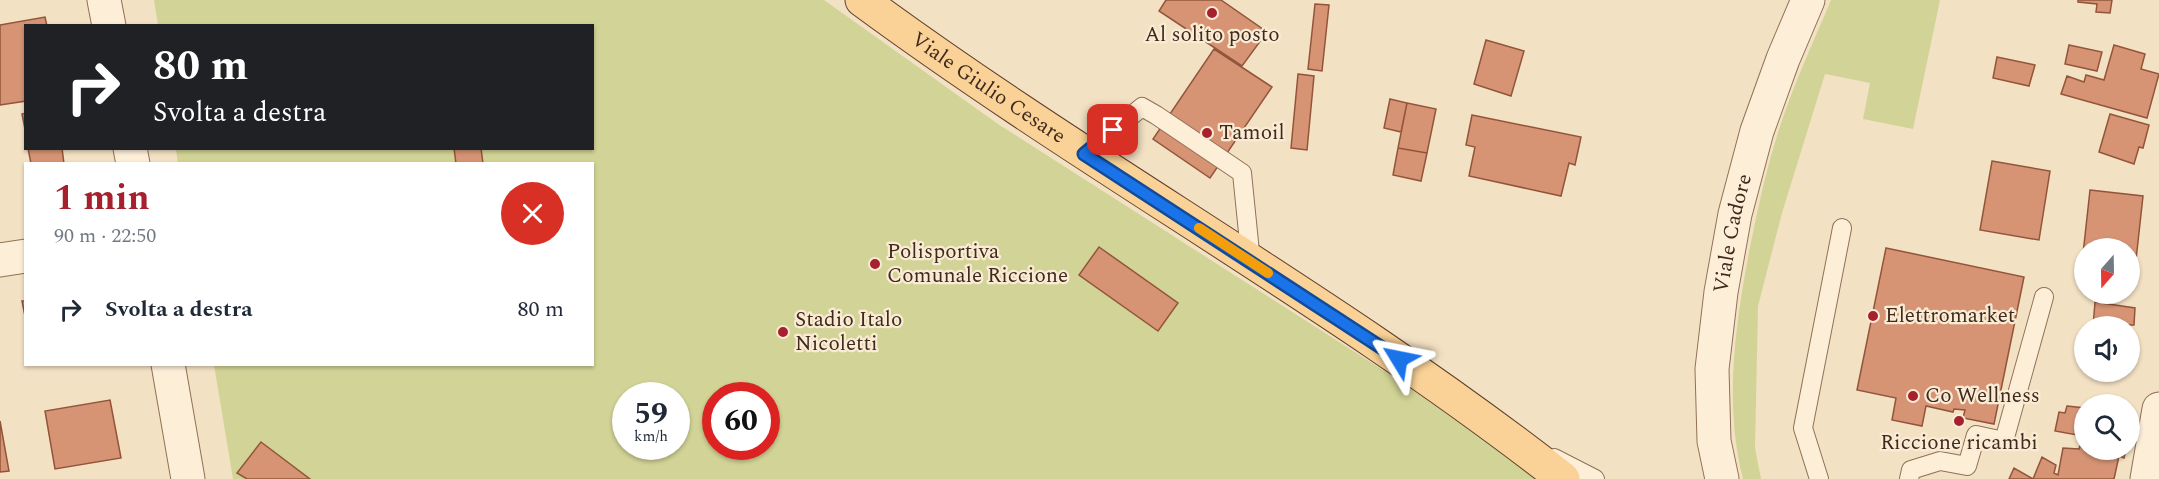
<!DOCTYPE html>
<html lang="it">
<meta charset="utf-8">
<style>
:root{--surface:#fff;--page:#f6f6f7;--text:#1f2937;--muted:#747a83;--accent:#a7202d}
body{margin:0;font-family:Spectral,serif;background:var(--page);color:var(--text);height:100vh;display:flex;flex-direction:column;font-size:22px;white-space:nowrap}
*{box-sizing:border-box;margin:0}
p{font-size:20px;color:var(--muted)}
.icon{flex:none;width:33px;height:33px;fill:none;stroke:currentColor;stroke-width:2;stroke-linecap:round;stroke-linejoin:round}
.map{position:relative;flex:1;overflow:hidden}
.side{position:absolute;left:24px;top:162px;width:570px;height:204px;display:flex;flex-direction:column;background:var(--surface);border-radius:0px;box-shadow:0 2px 4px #0004}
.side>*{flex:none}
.hud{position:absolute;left:24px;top:24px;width:570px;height:126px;border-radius:0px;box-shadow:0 2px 4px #0004;background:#202124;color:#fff;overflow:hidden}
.needle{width:39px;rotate:200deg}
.fabs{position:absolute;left:2074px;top:238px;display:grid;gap:12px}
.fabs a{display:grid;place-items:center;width:66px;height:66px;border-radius:50%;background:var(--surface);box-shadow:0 2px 4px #0004;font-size:30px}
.speed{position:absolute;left:612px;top:382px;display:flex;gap:12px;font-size:30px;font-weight:700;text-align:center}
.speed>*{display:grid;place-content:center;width:78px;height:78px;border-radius:50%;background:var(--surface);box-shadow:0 2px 4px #0004;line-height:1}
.speed small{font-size:15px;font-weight:400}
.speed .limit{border:9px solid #d22;background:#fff;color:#111}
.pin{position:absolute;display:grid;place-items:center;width:51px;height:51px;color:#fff;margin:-26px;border-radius:12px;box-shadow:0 3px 9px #0006}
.me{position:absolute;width:66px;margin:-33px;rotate:305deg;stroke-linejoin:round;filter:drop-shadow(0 0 4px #0008)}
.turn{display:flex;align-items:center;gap:21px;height:126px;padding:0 30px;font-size:27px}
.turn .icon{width:78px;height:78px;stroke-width:2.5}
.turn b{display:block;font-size:42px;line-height:51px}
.round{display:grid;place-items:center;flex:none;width:63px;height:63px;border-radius:32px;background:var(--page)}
.head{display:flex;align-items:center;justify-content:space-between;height:102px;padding:0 30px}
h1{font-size:36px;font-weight:700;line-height:45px;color:var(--accent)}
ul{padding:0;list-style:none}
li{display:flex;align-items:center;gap:18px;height:90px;padding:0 30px}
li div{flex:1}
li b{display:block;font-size:22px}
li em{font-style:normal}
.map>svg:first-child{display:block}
.green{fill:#d2d396;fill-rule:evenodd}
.building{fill:#d69475;stroke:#93553a;stroke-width:1.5}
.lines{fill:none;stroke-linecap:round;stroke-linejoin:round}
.service-casing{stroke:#917057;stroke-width:20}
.minor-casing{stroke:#917057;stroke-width:35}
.primary-casing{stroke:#5e3f2c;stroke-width:35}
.service{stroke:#fdeed8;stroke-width:18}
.minor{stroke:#fdeed8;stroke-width:33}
.primary{stroke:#fad297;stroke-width:33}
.route-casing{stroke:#114b97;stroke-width:15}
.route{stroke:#1a73e8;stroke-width:10}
.slow{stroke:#f59e0b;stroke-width:10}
.poi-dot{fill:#a7202d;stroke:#faebd4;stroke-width:2}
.labels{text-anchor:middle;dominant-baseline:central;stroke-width:4.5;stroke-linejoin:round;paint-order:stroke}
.poi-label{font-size:21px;fill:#3f2a1d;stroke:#faebd4;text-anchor:start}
.street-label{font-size:21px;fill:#3f2a1d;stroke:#faebd4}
</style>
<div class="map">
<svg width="2159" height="479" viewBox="0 0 2159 479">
<rect width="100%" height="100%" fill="#f3e1c3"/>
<path class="green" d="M154,0H824L998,124L1397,379L1539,479H233L214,365L592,364V164H178L176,149L592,148V26L158,25ZM626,396H676V447H626ZM716,396H766V447H716Z
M1831,0H1940L1913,129L1863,119L1870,83L1825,74L1782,213L1758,306L1755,448L1761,479H1743C1724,404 1735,327 1749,252C1757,213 1765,174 1777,136C1791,90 1812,45 1831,0Z"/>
<path class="building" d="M1166,0H1221L1267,32L1242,66L1159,11Z
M2078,0H2112L2110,13L2096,12L2097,4L2078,2Z
M1315,4L1329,5L1322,71L1308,69Z
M45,17L47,26H26V101L0,105V25Z
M1486,40L1524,51L1511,96L1474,84Z
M2069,45L2102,52L2097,71L2065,64Z
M2114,45L2145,54L2141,69L2159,74L2147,118L2061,94L2067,76L2084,82L2086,75L2104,80Z
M1214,49L1272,87L1210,178L1153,139Z
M1997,57L2035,65L2029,86L1993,78Z
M1298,74L1314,76L1307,150L1291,148Z
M1390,99L1407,103L1401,132L1384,128Z
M1407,103L1436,109L1427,153L1398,148Z
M26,113V134L22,114Z
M2110,114L2149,125L2143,148L2139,147L2134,164L2099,152Z
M1472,115L1581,137L1575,165L1569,163L1561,196L1469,176L1475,147L1466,145Z
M28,148H62L64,164H31Z
M454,148H481L483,164H456Z
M1398,148L1427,153L1421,181L1393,175Z
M1992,161L2050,171L2039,240L1980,230Z
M2090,190L2143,196L2135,269L2130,268V249H2085V263H2082Z
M1099,247L1178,303L1158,331L1079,275Z
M1886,248L2024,277L1994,424L1963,418L1965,410L1954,409L1953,412L1926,406L1922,426L1892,420L1896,398L1857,390Z
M22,301H26V321Z
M2095,302L2135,308L2134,325H2126V327H2093Z
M110,400L121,458L55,469L45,411Z
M2067,406L2085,408L2083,422H2085V450H2126L2124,458L2119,456L2114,479H2009L2014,468L2033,479L2042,457L2056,465L2054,473L2058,475L2063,448L2079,449L2083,436L2055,431L2059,412L2065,413Z
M0,421L9,471L0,472Z
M261,442L310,479H247L237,473Z"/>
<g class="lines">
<defs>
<path id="service" d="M1084,154L1142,107L1156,115L1242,173L1251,262
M1554,458L1595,479
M1819,479L1803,428L1842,228
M1909,479L1911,470L1940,461L1967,466L1976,435L2004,441L2044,297"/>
<g id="minor">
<path d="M104,0L109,26"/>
<path d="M130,148L133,164"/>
<path d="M0,260L26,256"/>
<path d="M168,364L188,479"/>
<path id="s1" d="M1722,479L1714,441L1712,369L1721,292L1735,214L1757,131L1783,59L1808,0"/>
<path d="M2147,479L2159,409"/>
</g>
<g id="primary">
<path id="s2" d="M862,0C1090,168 1340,304 1563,479"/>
</g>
</defs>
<use href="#service" class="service-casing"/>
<use href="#minor" class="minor-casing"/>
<use href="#primary" class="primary-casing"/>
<use href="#service" class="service"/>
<use href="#minor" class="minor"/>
<use href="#primary" class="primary"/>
</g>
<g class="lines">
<defs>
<path id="route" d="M1113,130L1084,154L1399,359"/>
</defs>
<use href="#route" class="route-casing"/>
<use href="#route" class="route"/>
<path class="slow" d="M1199,228L1268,273"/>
</g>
<g class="poi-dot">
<circle cx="1212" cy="13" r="6"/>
<circle cx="1207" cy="133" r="6"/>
<circle cx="875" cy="264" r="6"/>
<circle cx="1873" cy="316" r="6"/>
<circle cx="783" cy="332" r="6"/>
<circle cx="1913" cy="396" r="6"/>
<circle cx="1959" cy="421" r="6"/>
</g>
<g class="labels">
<g class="poi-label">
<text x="1212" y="35" text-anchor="middle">Al solito posto</text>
<text x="1219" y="133">Tamoil</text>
<text x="887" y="252">Polisportiva<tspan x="887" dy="24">Comunale Riccione</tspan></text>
<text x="1885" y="316">Elettromarket</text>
<text x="795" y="320">Stadio Italo<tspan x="795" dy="24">Nicoletti</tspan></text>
<text x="1925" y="396">Co Wellness</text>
<text x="1959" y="443" text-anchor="middle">Riccione ricambi</text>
</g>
<g class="street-label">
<text stroke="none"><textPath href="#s2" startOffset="154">Viale Giulio Cesare</textPath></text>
<text stroke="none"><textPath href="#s1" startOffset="248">Viale Cadore</textPath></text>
</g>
</g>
</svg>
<div class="fabs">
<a><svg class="needle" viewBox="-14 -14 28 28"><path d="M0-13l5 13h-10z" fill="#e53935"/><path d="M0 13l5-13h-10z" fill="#747a83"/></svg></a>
<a><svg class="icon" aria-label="sound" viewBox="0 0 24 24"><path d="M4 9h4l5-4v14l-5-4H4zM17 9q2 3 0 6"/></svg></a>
<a><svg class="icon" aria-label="search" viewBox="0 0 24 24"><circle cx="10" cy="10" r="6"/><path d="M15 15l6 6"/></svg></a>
</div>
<div class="speed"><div>59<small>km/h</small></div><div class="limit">60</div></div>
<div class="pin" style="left:1113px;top:130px;background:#d93025"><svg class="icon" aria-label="arrive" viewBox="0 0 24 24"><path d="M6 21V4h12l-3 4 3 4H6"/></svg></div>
<svg class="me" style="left:1399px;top:359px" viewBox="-20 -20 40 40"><path d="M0-17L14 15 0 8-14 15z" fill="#1a73e8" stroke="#fff" stroke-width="4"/></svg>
<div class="hud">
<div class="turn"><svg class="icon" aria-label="right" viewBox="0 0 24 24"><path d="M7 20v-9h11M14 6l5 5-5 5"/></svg><div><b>80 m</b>Svolta a destra</div></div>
</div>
<section class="side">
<div class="head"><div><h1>1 min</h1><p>90 m · 22:50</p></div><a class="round" style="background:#d93025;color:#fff"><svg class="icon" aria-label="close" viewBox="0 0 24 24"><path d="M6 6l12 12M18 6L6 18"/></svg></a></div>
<ul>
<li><svg class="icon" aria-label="right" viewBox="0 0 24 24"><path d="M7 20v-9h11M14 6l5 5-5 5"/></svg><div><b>Svolta a destra</b></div><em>80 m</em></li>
</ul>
</section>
</div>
